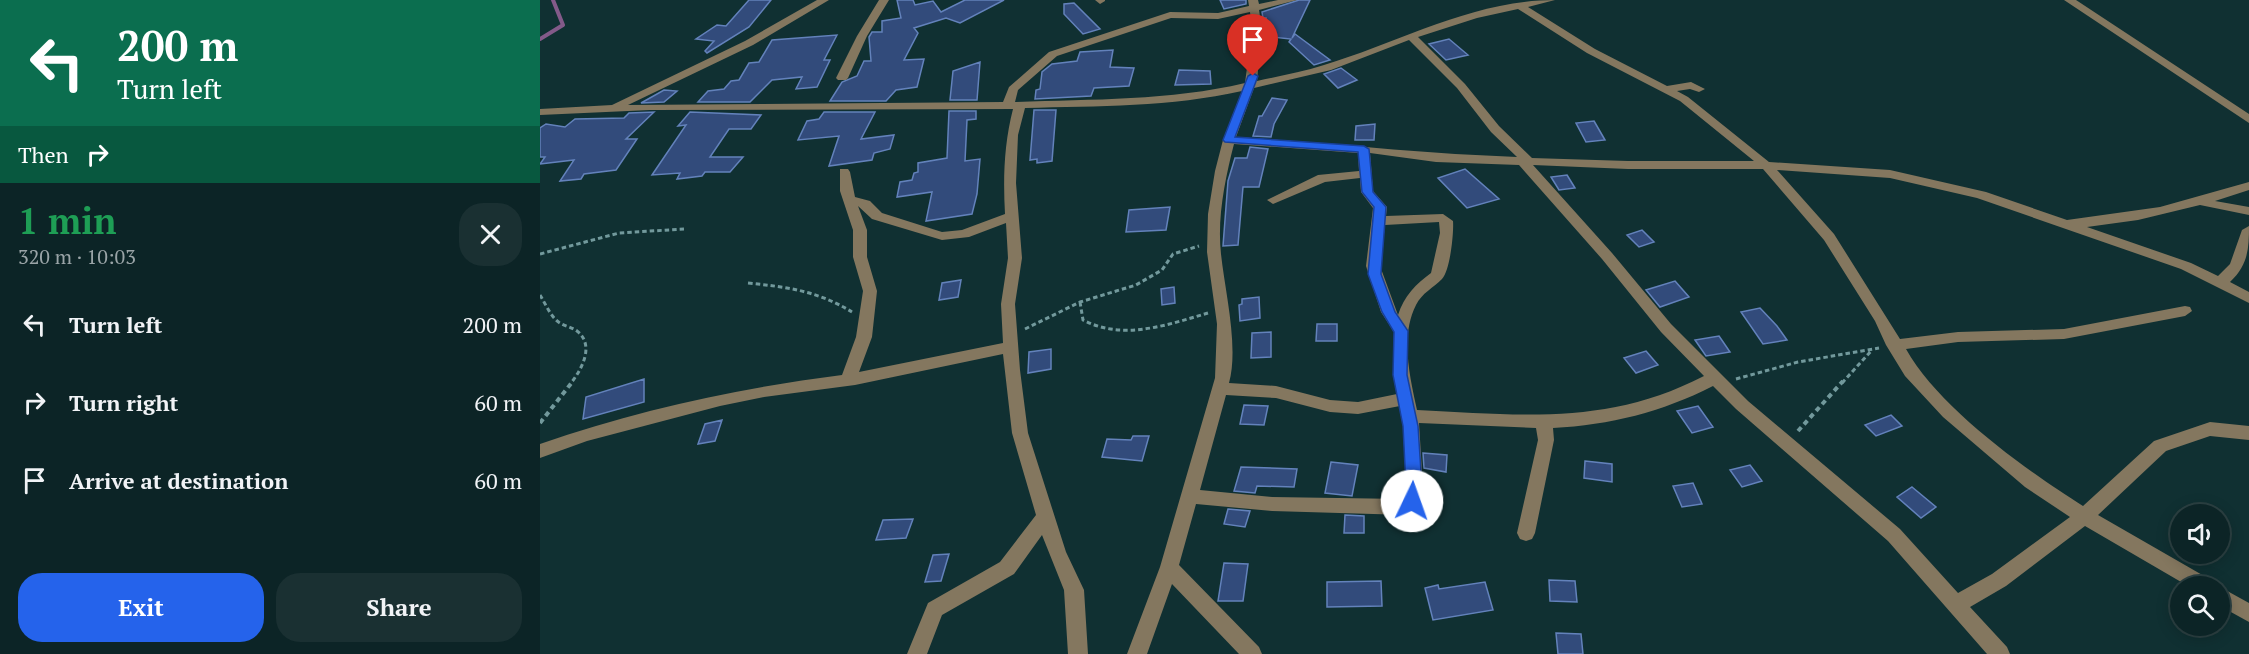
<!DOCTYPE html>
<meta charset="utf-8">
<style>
:root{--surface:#0c2426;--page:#1a3032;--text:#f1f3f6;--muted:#9aa4a7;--line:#2c4143;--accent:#2563eb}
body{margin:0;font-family:"PT Serif",serif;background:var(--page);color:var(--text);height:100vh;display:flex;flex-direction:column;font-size:22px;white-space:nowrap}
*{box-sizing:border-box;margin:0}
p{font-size:20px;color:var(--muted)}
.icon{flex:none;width:33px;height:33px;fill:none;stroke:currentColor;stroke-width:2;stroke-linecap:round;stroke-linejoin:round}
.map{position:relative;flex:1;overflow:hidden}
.panel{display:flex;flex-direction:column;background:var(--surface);width:540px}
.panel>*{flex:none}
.hud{background:#0b6e4f;color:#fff;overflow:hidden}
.fabs{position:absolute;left:1630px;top:504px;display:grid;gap:12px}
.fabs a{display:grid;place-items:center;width:60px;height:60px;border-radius:50%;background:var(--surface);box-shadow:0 3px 15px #0003,0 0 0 2px var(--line);font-size:30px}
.pin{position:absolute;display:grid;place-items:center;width:51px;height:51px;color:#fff;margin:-62px -26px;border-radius:50% 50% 50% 0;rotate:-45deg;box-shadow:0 0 6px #0007}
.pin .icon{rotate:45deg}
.me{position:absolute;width:66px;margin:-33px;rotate:3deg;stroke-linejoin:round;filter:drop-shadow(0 0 4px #0008)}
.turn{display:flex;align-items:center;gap:21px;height:126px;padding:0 18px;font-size:27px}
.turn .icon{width:78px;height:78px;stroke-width:2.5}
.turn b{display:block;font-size:42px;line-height:51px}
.then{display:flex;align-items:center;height:57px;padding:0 18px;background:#0003;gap:12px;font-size:22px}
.round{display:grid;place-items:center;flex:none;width:63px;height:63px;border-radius:24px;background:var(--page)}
.headline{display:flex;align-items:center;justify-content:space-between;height:102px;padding:0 18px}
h1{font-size:36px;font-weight:700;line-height:45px;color:#1e9e55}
.cta{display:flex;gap:12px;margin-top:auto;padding:12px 18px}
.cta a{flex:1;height:69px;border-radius:24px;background:var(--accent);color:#fff;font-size:24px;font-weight:700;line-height:69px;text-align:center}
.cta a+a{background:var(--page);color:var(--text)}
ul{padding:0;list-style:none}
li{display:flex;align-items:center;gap:18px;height:78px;padding:0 18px}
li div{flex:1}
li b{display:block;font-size:22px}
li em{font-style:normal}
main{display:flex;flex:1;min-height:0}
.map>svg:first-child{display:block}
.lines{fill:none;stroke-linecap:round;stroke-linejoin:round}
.stream{stroke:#835a89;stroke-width:4}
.building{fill:#324b7b;stroke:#6382bb;stroke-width:1.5}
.path-far1{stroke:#72999c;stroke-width:3;stroke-dasharray:4.5 3;stroke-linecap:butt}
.path{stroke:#72999c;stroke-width:4;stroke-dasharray:5 4;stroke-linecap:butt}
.minor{fill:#84775f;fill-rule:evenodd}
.route{fill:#2563eb;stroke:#184099;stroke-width:1.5}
</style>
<main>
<section class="panel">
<div class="hud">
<div class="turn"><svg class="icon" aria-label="left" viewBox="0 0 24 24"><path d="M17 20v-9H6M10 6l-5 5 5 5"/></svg><div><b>200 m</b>Turn left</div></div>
<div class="then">Then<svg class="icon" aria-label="right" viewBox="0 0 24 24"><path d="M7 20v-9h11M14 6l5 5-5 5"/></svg></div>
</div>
<div class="headline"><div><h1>1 min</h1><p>320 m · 10:03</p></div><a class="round"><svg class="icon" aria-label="close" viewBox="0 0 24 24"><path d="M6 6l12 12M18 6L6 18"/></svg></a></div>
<ul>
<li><svg class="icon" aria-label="left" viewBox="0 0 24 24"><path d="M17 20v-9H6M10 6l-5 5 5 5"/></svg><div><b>Turn left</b></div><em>200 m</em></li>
<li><svg class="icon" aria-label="right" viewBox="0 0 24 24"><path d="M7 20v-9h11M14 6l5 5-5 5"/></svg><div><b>Turn right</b></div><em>60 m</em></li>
<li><svg class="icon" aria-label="arrive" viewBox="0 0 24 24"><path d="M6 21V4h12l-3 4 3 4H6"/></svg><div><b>Arrive at destination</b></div><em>60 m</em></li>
</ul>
<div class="cta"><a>Exit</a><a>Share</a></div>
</section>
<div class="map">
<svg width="1709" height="654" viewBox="0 0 1709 654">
<rect width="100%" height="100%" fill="#103032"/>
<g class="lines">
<path class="stream" d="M0,39L23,25L13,0"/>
</g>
<path class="building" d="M209,0H231L209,27L167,53L165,51L174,41L156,39L177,25L186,26Z
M357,0H373L375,5L393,1L401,12L425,0H464L420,23L406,18L374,28L378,33L364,60L384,59L377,87L356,90L346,101H290L302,82L317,76L324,61H331L329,37L332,32H342V21L361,18Z
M680,0H706V4L684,9Z
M759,0H770L752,38L755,34L790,60L774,65L749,42L751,39L724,36L726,18H723L722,12Z
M534,3L560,29L543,34L524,14V4Z
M297,35L284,60H290L277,87L256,89L262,77L232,80L210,102H158L168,91L184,89L191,81L199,80L209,63L219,62L232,40Z
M909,39L928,55L906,60L889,44Z
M573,50L570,67L594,68L589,86L554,88L551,96L495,99L496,90L500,89L502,72L512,64L537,61L540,52Z
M440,62L437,100H410L413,71Z
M801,68L817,80L798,88L784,74Z
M639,70L670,71L671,84L635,85Z
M124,90L137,91L124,102L101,103Z
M732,98L747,100L734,124L731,137L713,136L719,116H722Z
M494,110H516L512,161L497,163V159L490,160Z
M409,111H436V119L427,120L425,161L440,159L437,194L432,214L386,221L392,192L357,197L360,182L372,180L374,173L378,172V163L407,158Z
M114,112L86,139H97L76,170L44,174L41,179L20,181L34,160L0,164L5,157H0V128L6,124L25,127L35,119L84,118L89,113Z
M150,112L221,115L211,129H189L170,157H203L190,172H165L162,176L137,179L140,173L112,175L146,125L138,126Z
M284,112H335L321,139L354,135L350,149L334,153L332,160L289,166L299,136L258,140L267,121L279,119Z
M1054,121L1065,140L1046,142L1036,123Z
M835,124L834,140H815L816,126Z
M710,147L728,149L719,187H703L698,245L683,246L688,181L695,158H707Z
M925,169L959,199L927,208L898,178Z
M1027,175L1035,188L1019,190L1011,177Z
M630,207L626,230L586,232L589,210Z
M1102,230L1114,242L1099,247L1087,235Z
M421,280L418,297L399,300L402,283Z
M1135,281L1149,297L1120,307L1106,290Z
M634,287L635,303L622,305L621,289Z
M719,297L720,318L700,321L699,305L702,304V299Z
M1220,308L1237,326L1247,340L1223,344L1201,312Z
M777,324H797V341H776Z
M731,332V357L711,358L712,333Z
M1179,336L1190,352L1166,356L1155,340Z
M511,349V369L488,373L489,352Z
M1106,351L1118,365L1096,373L1084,358Z
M104,379V402L43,419L46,397Z
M704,405L728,406L724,425L700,424Z
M1158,406L1173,427L1152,433L1137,411Z
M1351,415L1362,426L1336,436L1325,425Z
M182,420L175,441L158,444L165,424Z
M593,436H609L602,461L562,457L567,439L591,440Z
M883,453L907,455L906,472L884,468Z
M1045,461L1072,464V482L1044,478Z
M791,462L818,465L812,496L785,493Z
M1210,465L1222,481L1202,487L1190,470Z
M701,467L757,469L754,487L717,486L715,493L694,491Z
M1153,483L1162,504L1142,507L1133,486Z
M1372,487L1396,507L1381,518L1357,497Z
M688,509L710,511L705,527L684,524Z
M805,515L824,516V533H804Z
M373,519L366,538L336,540L343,520Z
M409,554L401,581L385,582L393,555Z
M684,563L708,564L703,601H678Z
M1009,580L1035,581L1037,602L1010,601Z
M841,581L842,606L787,607V582Z
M945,582L953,610L893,620L885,588L898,585L899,589Z
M1016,633L1041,634L1043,654H1018Z"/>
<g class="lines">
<path class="path-far1" d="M0,254L79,233L144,229
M208,283C247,287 278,291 312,312
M0,295C5,303 9,313 16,320C22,326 30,326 37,331C55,345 42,369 31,383
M540,302L543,320C583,341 627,325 668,313
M485,329L540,302L596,285L622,270L633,254L659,246
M1196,379L1258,362L1339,348
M1302,383L1332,350"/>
<path class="path" d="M0,423L33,381
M1258,431L1303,381"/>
<path class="minor" d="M277,0H289L213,45L88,105L463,102L469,87L509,52L630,12L678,13L709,6L708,0H718L719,4L738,0H757L719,10L722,29L717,81C739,76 762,72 784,65C860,42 933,0 1015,0L988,7L1055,49L1127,86L1151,82L1165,89L1159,92L1150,89L1137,91L1148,97L1229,162L1350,170L1446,192L1527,220L1620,207L1709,182V190L1675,201L1709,207V215L1660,205L1598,220L1547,227L1651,263L1678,276L1690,264L1702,230L1709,226C1709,249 1708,265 1690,282L1709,292V303L1641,269L1437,198L1350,178L1237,170L1294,234L1360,339L1418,332L1524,329L1645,306L1650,307L1652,311L1645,316L1524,339L1418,342L1366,349C1399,408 1486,470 1543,506L1614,441L1670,422L1709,426V440L1670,436L1626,451L1558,515L1671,580L1674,586H1648L1545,526L1466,586L1430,607L1467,647L1470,654H1447L1348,541L1196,409L1173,386C1122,412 1070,425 1013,428L1014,440L995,533L992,539L986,541L980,539L977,533L998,440L996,428L879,423L883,488L873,512L867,515L732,511L656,504L639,565L719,647L722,654H699L632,584L607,654H587L620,567L675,378L677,324L667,252L668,214L675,171L683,140L702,91C631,107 558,106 485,108L478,135L476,183L482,258L475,304L480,370L488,433L526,552L544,590L548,654H528L524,590L502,535L474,574L402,615L387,654H367L388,603L460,562L496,515L472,433L463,354L315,385L224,397L180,406L47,441L0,458V444C98,410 199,388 302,375L316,337L323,291L313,257V230L300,191V169H308L310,172L315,197L330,201L342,213L402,232L422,230L465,214C463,178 464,144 473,109L110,110L0,115V109L72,105L205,41ZM978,9L1047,53L1140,101L1214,161H1088L992,158L959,126L925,84L878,37L937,18ZM710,12L712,29L705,83C629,101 552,99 475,102L478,90L517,56L631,18L678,19ZM869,40L917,88L951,132L977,157C883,154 790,143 696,137L714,88L791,70ZM694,144L818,153L819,171L778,175L727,200L733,204L785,182L820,178L821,192L833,208L826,266L841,312L854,332L853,364L857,394L818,402L790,400L736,386L689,383C699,347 685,292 681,254C677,218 685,179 694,144ZM830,153L896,162L979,165L1062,259L1121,332L1164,376C1067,426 981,415 877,410C870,378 860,336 876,305C882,293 893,288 902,279C910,271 914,233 913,221L903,214L846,216L847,207L833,191ZM993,165L1088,169H1223L1284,240L1335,321L1346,345L1365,376L1403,417L1485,487L1530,517L1452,574L1418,593L1360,529L1208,401L1131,324L1072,253ZM318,206L332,219L402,240L429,237L466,223L468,258L461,304L463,343L319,372L332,337L337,291L327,257V230ZM899,222L900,233L891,273C876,284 864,296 858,315L840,266L845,225ZM686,395L736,398L790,412L818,414L860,406C864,431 870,474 863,499L732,497L660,490Z
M339,0H349L327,36L308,78L306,80H298L296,78L317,36Z
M555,0H565V1L560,4Z
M1524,0H1536L1709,114V123Z
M1680,587L1709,603V622L1680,606Z"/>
</g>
<path class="route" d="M713,73L718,76L695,137L824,146L829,149L833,192L846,207L841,274L855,312L868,331L867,375L878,426L882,487L877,506H866L864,501L866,487L863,426L853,375L854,332L842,312L828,274L834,207L822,192L818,152L685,142L683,140L708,76Z"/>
</svg>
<div class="fabs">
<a><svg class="icon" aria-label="sound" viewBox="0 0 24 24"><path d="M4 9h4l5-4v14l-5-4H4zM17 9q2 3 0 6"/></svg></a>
<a><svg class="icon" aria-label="search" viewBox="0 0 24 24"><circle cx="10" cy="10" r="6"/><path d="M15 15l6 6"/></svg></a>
</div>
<div class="pin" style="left:713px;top:76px;background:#d93025"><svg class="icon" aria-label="arrive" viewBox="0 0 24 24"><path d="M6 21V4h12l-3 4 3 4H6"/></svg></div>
<svg class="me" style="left:872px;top:501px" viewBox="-20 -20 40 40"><circle r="19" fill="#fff"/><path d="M0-13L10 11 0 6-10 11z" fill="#2563eb"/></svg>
</div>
</main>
